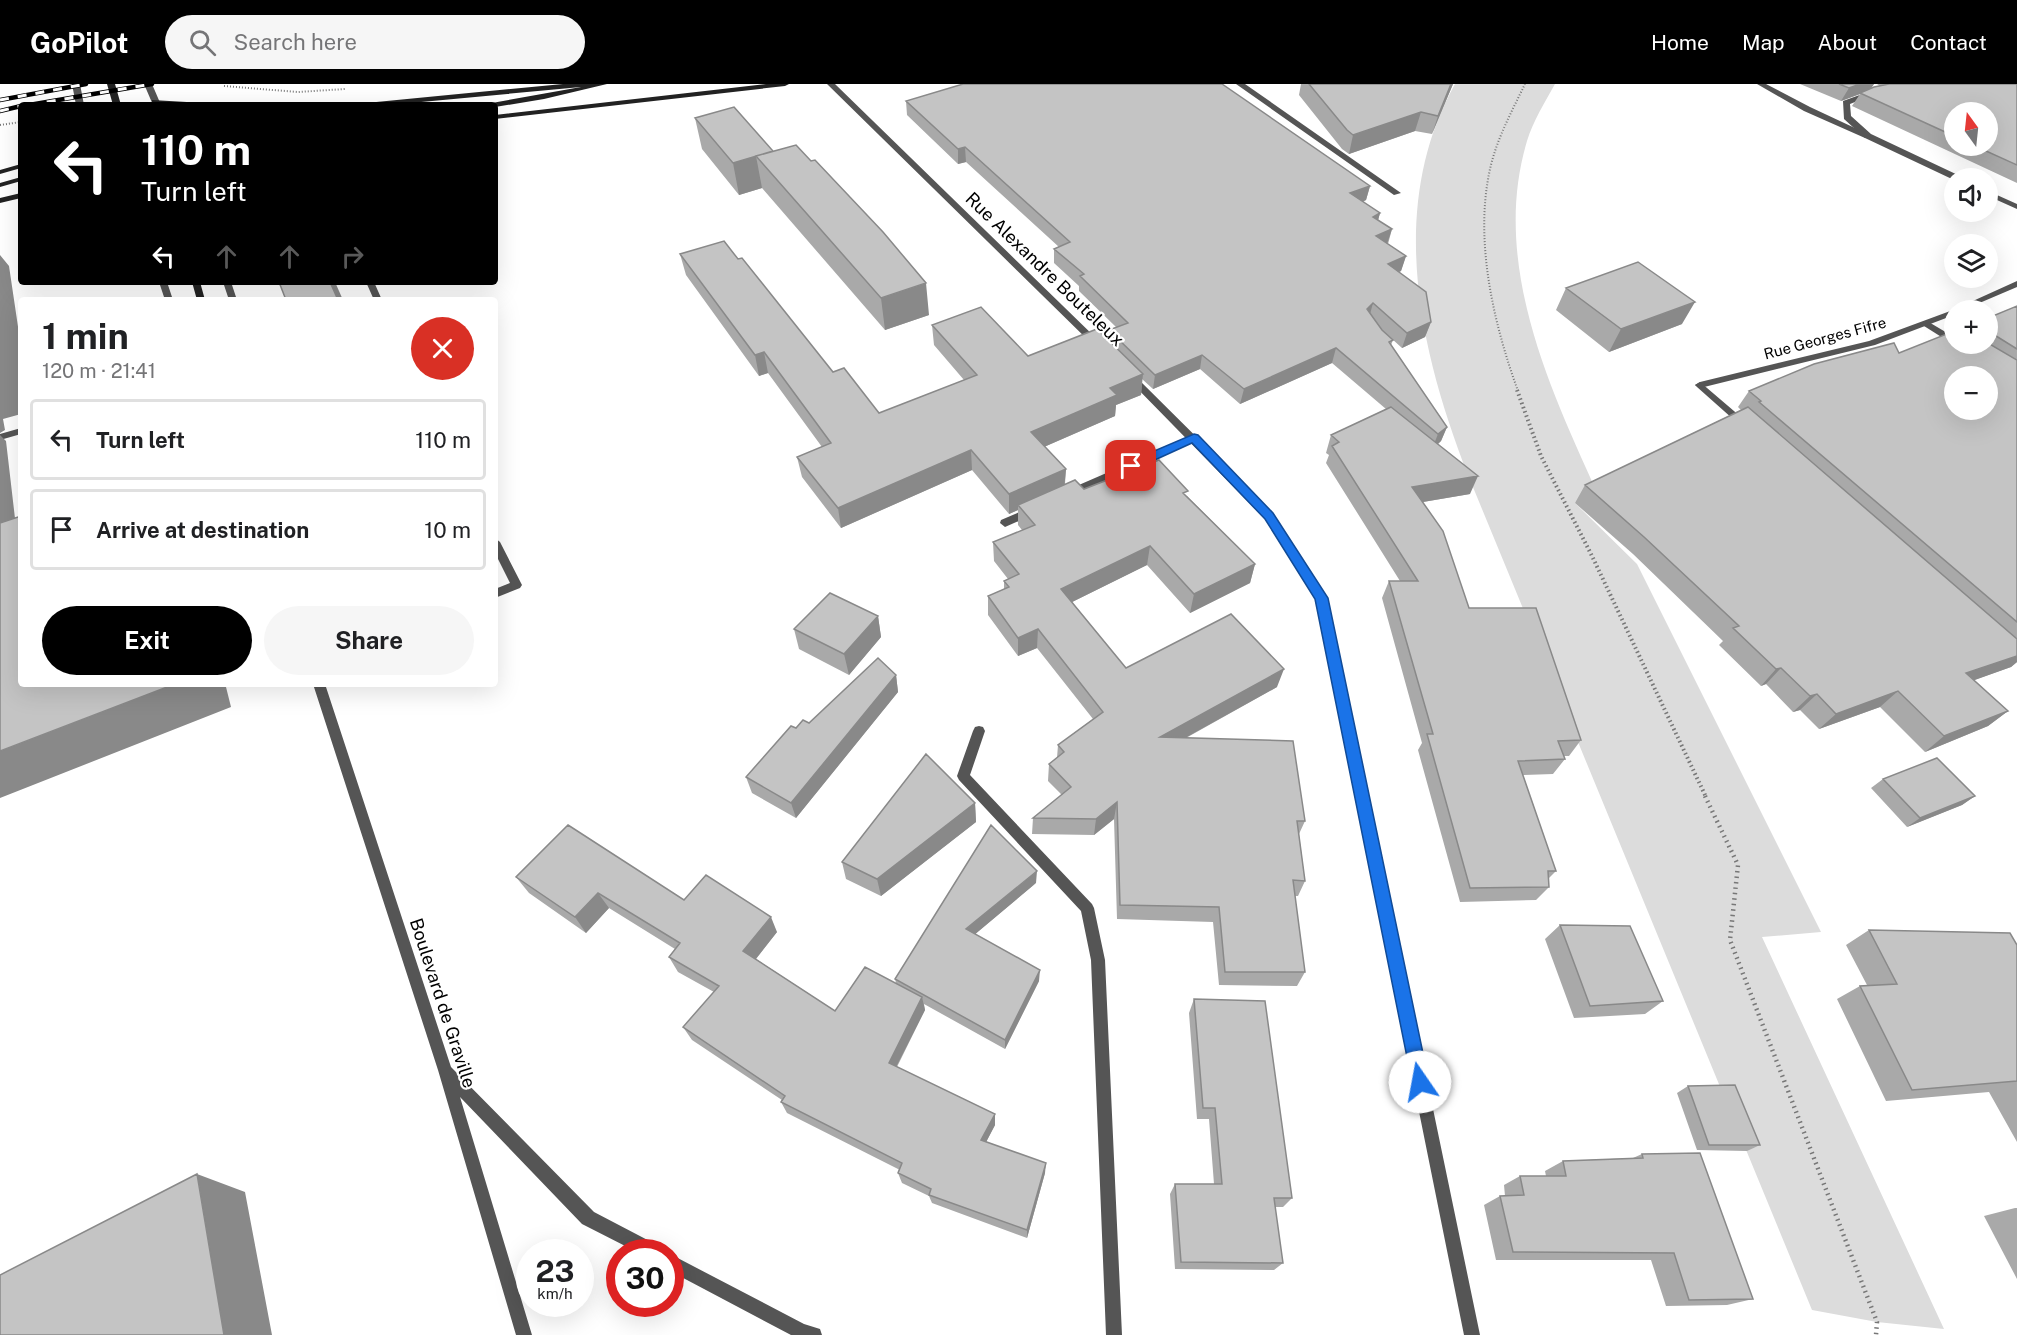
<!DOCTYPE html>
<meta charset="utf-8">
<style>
:root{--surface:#fff;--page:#f6f6f6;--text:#202124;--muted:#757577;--line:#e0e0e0;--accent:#000}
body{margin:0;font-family:"Public Sans",sans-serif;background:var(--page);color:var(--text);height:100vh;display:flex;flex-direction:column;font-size:22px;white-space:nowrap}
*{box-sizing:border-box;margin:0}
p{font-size:20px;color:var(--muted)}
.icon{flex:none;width:33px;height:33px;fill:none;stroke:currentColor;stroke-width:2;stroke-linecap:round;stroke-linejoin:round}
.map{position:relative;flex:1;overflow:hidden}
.side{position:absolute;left:18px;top:213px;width:480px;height:390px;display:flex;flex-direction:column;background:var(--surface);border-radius:6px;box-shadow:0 6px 24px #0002}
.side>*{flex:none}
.hud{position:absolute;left:18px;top:18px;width:480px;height:183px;border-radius:6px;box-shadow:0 6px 24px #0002;background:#000;color:#fff;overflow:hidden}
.needle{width:39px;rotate:345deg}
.controls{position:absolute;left:1944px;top:18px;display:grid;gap:12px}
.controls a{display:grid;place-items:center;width:54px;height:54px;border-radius:50%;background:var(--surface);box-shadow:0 6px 24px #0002;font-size:30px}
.speed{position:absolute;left:516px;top:1155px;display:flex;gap:12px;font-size:30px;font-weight:700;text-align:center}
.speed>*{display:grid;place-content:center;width:78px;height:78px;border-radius:50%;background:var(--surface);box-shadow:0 6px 24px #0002;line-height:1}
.speed small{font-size:15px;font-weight:400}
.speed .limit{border:9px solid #d22;background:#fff;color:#111}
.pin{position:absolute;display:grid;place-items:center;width:51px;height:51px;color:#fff;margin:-26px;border-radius:12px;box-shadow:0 3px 9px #0006}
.me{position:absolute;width:66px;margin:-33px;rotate:348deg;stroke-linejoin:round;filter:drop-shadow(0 0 4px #0008)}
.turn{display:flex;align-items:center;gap:21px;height:126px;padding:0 24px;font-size:27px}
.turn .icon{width:78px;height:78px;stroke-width:2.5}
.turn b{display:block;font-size:42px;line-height:51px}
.lanes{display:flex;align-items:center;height:57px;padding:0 24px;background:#0003;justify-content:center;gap:30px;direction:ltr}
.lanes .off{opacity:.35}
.round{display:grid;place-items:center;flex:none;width:63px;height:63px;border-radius:32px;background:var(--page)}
.head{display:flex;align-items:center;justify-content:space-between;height:102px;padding:0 24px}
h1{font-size:36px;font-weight:700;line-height:45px}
.cta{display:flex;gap:12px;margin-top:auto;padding:12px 24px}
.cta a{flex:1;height:69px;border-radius:36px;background:var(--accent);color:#fff;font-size:24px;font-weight:700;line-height:69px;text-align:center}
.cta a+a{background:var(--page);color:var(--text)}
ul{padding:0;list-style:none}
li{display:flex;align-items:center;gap:18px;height:81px;margin:0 12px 9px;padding:0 12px;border:3px solid var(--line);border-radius:6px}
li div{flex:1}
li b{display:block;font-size:22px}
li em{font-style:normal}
header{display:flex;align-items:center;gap:36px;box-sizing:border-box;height:84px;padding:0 30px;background:var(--accent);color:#fff}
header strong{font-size:28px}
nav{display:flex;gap:33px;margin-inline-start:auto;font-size:21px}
.search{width:420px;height:54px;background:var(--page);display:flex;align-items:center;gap:15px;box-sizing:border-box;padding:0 21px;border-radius:33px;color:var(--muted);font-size:22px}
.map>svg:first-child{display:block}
.green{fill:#dcdcdc}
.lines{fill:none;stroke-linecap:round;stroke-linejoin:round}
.path-far2{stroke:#777;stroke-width:2;stroke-dasharray:1 2;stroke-linecap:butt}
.path-far1{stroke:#777;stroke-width:4;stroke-dasharray:1.5 3;stroke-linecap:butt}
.path{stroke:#777;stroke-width:4.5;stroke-dasharray:1.5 4;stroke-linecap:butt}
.service{fill:#555;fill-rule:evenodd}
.minor{fill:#555;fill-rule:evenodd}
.tertiary{fill:#555;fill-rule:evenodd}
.secondary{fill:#222;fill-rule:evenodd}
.rail-casing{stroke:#000;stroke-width:4.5}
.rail{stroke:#fff;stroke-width:3;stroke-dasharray:9;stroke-linecap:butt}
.wall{fill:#a9a9a9;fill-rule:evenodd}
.shaded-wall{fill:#898989}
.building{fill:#c4c4c4;stroke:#898989;stroke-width:1.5;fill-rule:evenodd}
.route{fill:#1a73e8;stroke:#114b97;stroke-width:1.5}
.labels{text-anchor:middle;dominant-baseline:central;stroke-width:4.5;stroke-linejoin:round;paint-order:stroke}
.far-street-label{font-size:15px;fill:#000;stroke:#fff}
.street-label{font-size:18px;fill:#000;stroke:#fff}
</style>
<header>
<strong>GoPilot</strong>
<div class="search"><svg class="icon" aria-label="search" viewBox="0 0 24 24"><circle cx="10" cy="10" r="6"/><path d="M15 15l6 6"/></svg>Search here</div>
<nav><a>Home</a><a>Map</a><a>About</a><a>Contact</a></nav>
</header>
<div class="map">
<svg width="2017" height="1251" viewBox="0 0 2017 1251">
<rect width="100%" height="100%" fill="#fff"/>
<path class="green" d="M1455,0H1555C1545,18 1533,37 1527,57C1491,177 1548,301 1597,408L1575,419L1637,480L1821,848L1762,853L1944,1245L1877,1238L1812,1226L1468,391C1420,268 1386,123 1455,0Z"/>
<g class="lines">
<path class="path-far2" d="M224,2L298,8L345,5
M0,41L21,38
M1518,307C1494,241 1475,160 1489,90C1495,58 1511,29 1525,0"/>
<path class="path-far1" d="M1517,306L1541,372L1592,472L1706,713"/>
<path class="path" d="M1705,712L1738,781L1730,856L1877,1238L1876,1251"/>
<path class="service" d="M1236,0H1245L1401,109L1394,111Z
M1757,0H1766L1810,23L1872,52L1865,54L1804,27Z
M366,198H374L382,216H374Z
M1927,237L1954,253L1955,260L1951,259L1924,242V238Z
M1700,298L1748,339V343H1742L1697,303L1695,301Z
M21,344V350L0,356V350Z
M1194,351L1198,352V356L1073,413H1065L1064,410L1065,407Z
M1031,423L1036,427L1035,430L1005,443L1000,439L1001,436Z
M495,454L500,458L522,501L520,504L495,514V505L510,499L495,469Z
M979,642L983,643L985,647L970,691L1092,820L1094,824L1105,876L1122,1251H1106L1091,876L1081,827L959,696L957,692L973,647L975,643Z"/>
<path class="minor" d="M827,0H835L1099,257V261H1093Z
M1868,8L1875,10L1850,20L1851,32L1871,50L1960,92L1961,94L1954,96L1865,54L1844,35L1843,17Z
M1988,107L2017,120V125L1988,112Z
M2017,197V203L1963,226H1954V231L1875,261L1700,304L1695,301L1700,298L1869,257L1953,226Z
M159,198H167L173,216H165Z
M223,198H231L237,216H229Z
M1130,289L1133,290L1273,429L1327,515L1480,1251H1464L1316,516L1265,435L1127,294L1125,292Z
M313,600H325L451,983L594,1128L659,1162L661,1168H637L582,1140L460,1013L532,1251H516L438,986Z
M670,1170L804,1240L820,1245L822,1251H791L670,1187Z"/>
<path class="tertiary" d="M72,0H80L84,21H76Z
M144,0H152L161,21H153Z"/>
<path class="secondary" d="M107,0H115L121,21H113Z
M563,0H607L544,15L495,23V21H491L492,19L581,3L389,21H362L366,19Z
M766,0H789L785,2L495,35V31Z
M152,16L204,19L208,21L155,20H152Z
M21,80V84L0,90V86Z
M21,93V97L0,103V99Z
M21,109V114L0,119V114Z
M192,198H200L205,216H197Z"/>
<defs>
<path id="rail" d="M0,16L86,0
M29,21L152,0
M0,27L21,22"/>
</defs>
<use href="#rail" class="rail-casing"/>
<use href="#rail" class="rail"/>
</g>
<path class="wall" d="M1301,0H1453L1432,50L1415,47L1349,70L1342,65L1299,11Z
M1800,0H1874L1871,4L1880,2L1877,0H2017V99L1852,22L1860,10L1841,17ZM1954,28L1988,62H1954Z
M906,17L1370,102L1366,116L1363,118L1380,129L1378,136L1392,145L1388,160L1406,172L1401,187L1399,188L1431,238L1425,253L1402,264L1381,245L1393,256L1391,261L1447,343L1441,357L1438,360L1470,410L1423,418L1469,524L1581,656L1569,672H1564L1565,675L1553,690L1523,691L1556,787L1548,795L1549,803L1536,816L1460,818L1418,666L1422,659L1382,514L1389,497H1400L1326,379L1329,371L1326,369L1331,351L1386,325L1332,279L1240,320L1200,285L1153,305L1142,295L1141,311L1116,321L1115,332L1044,363L1066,385L1065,400L1084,405L1187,412L1255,480L1250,499L1190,529L1147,481L1072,518L1126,584L1277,603L1186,654L1305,737L1299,750L1305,797L1298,812H1295L1305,888L1297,902L1219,901L1213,838L1117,835L1114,735L1094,751L1032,750L1033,734L1062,711L1048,697L1049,680L1057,674L1058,661L1093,635L1037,564L1018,572L988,531V512L1004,505V497L1008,495L994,477L993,458L1022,446L1018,441V426L1009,430L972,386L841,444L802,393L797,373L822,363L768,289L759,292L686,191L680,170L833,288L879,329L964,296L934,261L932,241L1028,272L1108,256L1109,246L1116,243L1079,207V202L1054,179V165L1059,163L966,78L958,80L907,31Z
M695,34L773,67L929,231L885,246L762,104L739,111L702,65Z
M1566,204L1682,240L1609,268L1556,226Z
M2017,222V578L2011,583L1974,596L2008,627L1988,642L1925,668L1880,623L1819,645L1800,626L1793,628L1766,600L1761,602L1719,561L1723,557L1633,470L1575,419L1585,401L1741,326L1738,323L1749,307L1899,269L1988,260V234Z
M878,532L881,553L849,591L799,565L794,545Z
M896,591L898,608L796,734L752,709L746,693L796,644L809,639Z
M1883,695L1975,712L1962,721L1907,743L1871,704Z
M975,719L976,738L881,812L846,795L842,778Z
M516,793L684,816L777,848L756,875L835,927L896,899L895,895L1036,799L975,850L1039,897L1005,965L924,920L925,926L897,983L995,1030V1041L986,1058L1045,1089L1027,1154L932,1119L929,1112L902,1099L898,1089L900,1086L787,1029L781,1018L782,1016L692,956L683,943L714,908L678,888L669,873L675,865L609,824L586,849L529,809Z
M1560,841L1663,917L1645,930L1574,934L1545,855Z
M1869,846L2017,861V1058L1989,1008L1886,1017L1837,915L1860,902L1867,901L1846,861Z
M1194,915L1292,1114L1283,1123H1275L1283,1179L1274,1186L1175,1185L1170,1110L1175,1100H1214L1209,1035H1197L1189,929Z
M1688,1002L1760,1061L1747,1067L1697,1066L1677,1009Z
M1642,1070L1753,1215L1727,1221L1666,1222L1651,1176H1496L1484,1121L1500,1112H1505L1504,1101L1520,1092H1546L1545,1087L1563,1077L1633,1074Z
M2015,1124H2017V1195L1984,1132Z"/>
<path class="shaded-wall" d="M1451,0H1453L1432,50L1438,32Z
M1860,0H1874L1870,6L1860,9V10L1841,17L1849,4Z
M1421,28L1415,47L1349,70L1353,51Z
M965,63L966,78L958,80V65Z
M756,72L762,104L739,111L733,79Z
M1370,102L1366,116L1346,124L1350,109Z
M1380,129L1376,144L1373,133Z
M1392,145L1387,160L1376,152Z
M0,171L9,182L21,263V330L3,335L5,346L0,349Z
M1406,172L1401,187L1383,195L1388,180Z
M330,198H335L343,216H338Z
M926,199L929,231L885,246L881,214Z
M1695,218L1682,240L1609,268L1621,245Z
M1373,219L1369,234L1367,225Z
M1431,238L1425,253L1402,264L1407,249Z
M1336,264L1332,279L1240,320L1244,305Z
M764,268L768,289L759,292L755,271Z
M1202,271L1200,285L1153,305L1155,291Z
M1143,290L1141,311L1116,321L1115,332L1030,369L1031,348L1110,304Z
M1447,343L1441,357L1432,365L1438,350Z
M0,351L6,357L16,443L0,460Z
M971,366L972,386L841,444L838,424Z
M1066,385L1064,406L1018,421V426L1009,430V410Z
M1478,392L1470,410L1405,421L1412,403Z
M1150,462L1147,481L1060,524L1061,505Z
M1255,480L1250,499L1190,529L1194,510Z
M878,532L881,553L849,591L844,570Z
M1038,545L1037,564L1018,572V554Z
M2017,572V578L2011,583L1947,606L1966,589Z
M1781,584L1766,600L1761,602L1776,585Z
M1284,585L1277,603L1156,670L1160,653Z
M896,591L898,608L796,734L791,719Z
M175,600H233L226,603L231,623L0,714V667Z
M1898,607L1880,623L1819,645L1836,630Z
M1817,610L1800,626L1793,628L1810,612Z
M2008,627L1988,642L1925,668L1944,652Z
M1975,712L1962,721L1907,743L1920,734Z
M1117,718L1114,735L1094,751L1096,735Z
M975,719L976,738L881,812L877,795Z
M1037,787L1036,799L967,857L966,845Z
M598,809L609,824L586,849L575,833Z
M771,833L777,848L751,881L743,867Z
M1040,886L1039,897L1005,965V956Z
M922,913L925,926L892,991L889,979Z
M995,1030V1041L982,1066L981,1056Z
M1046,1079L1045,1089L1027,1154V1146Z
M197,1090L245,1108L272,1251H224Z"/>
<path class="building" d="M963,0H1222L1370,102L1350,109L1380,129L1373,133L1392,145L1376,152L1406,172L1388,180L1426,208L1431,238L1407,249L1373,219L1367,225L1382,246L1393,256L1389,258L1447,343L1438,350L1336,264L1244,305L1202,271L1155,291L1109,246L1128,239L1080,192L1084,190L1054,165L1070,158L965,63L958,65L906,17Z
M1309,0H1451L1438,32L1421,28L1353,51L1347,46Z
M1839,0H1860L1849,4Z
M1889,0H2017V81L1975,62H1988V28H1954V52L1860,9L1874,3Z
M734,23L773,67L733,79L695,34Z
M796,61L811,77L815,76L883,148L926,199L881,214L756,72Z
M724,157L738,175L742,174L833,288L844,284L879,329L977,291L932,241L981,223L1028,272L1097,245L1143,290L1110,304L1117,311L1031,348L1066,385L1009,410L971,366L838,424L797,373L831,359L764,268L755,271L680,170Z
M1638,178L1695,218L1621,245L1566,204Z
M279,198H330L338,216H286Z
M2017,222V265L1988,247V234Z
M1954,247V260H1988V259L2017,276V538L1759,318L1761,317L1749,307L1814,280L1894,259L1899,269ZM1954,292H1988V326H1954Z
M1391,323L1478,392L1412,403L1443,447L1469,524H1536L1581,656L1558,657L1565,675L1518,677L1556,787H1548L1549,803L1470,804L1427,650H1433L1389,497H1418L1332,362L1339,358L1331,351Z
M1748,323L2017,555V572L1966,589L2008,627L1944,652L1898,607L1836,630L1817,610L1810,612L1781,584L1776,585L1733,544L1739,542L1644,453L1585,401Z
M1159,376L1188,407L1183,409L1255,480L1194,510L1150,462L1061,505L1126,584L1231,530L1284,585L1160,653L1293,657L1305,737H1297L1305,797L1293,796L1305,888H1225L1219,823L1120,821L1117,718L1096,735L1033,734L1071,703L1049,680L1064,668L1058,661L1103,628L1038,545L1018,554L988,512L1009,503L1004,497L1019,490L993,458L1035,441L1018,421L1075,396L1084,405Z
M21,432V600H175L0,667V439Z
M830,509L878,532L844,570L794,545Z
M878,574L896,591L791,719L746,693L791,642L796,644L803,636L809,639Z
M926,670L975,719L877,795L842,778Z
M1937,674L1975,712L1920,734L1883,695Z
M568,741L684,816L706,791L771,833L743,867L835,927L865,883L922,913L889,979L995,1030L981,1056L1046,1079L1027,1146L929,1111L931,1105L898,1089L902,1079L781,1018L785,1012L683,943L719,902L669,873L680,859L598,809L575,833L516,793Z
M991,741L1037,787L966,845L1040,886L1005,956L895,895Z
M1560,841L1630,842L1663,917L1590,922Z
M1869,846L2010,849L2017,861V997L1912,1006L1860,902L1897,900Z
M1194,915L1265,917L1292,1114H1274L1283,1179L1181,1178L1175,1100H1222L1215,1024H1203Z
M1735,1001L1760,1061H1709L1688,1002Z
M1700,1069L1753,1215L1689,1216L1674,1169L1513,1168L1500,1112L1524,1111L1520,1092H1566L1563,1077L1643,1074L1642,1070Z
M197,1090L224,1251H0V1191Z"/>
<path class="route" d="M1194,350L1198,351L1273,429L1328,514L1429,998L1426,1004L1420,1006L1414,1004L1412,998L1315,515L1265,435L1192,359L1135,385L1131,386L1125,382L1126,379Z"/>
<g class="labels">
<g class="far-street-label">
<text transform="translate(1825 254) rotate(-15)">Rue Georges Fifre</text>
</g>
<g class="street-label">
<text transform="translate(1045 185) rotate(44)">Rue Alexandre Bouteleux</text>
<text transform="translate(443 919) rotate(72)">Boulevard de Graville</text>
</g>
</g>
</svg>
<div class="controls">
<a><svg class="needle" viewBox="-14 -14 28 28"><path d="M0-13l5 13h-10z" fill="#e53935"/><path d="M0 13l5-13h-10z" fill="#757577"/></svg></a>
<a><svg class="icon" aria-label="sound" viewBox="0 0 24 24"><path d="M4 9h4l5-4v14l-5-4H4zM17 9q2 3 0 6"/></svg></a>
<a><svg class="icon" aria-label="layers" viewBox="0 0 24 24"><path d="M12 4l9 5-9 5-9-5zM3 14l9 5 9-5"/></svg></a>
<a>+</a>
<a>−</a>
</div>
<div class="speed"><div>23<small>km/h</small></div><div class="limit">30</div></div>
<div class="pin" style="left:1131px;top:382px;background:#d93025"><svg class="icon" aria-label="arrive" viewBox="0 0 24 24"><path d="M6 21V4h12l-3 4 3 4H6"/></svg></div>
<svg class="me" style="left:1420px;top:998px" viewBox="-20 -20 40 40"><circle r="19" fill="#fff"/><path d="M0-13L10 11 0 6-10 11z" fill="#1a73e8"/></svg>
<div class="hud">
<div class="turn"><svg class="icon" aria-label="left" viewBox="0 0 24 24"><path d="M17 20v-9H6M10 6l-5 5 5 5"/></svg><div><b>110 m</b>Turn left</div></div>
<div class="lanes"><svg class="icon" aria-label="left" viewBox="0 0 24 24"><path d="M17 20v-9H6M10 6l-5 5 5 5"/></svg><svg class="icon off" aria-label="ahead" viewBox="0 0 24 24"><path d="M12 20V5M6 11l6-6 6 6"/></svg><svg class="icon off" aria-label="ahead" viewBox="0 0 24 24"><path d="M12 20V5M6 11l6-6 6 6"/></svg><svg class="icon off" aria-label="right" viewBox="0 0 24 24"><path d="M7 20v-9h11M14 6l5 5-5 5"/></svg></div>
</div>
<section class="side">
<div class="head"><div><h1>1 min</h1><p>120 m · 21:41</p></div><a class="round" style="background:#d93025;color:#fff"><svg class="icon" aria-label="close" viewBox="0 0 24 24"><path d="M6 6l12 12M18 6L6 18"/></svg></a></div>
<ul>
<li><svg class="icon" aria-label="left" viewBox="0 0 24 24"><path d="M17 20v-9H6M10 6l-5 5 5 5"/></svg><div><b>Turn left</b></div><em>110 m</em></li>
<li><svg class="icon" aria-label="arrive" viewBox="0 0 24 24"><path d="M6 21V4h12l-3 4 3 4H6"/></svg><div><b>Arrive at destination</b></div><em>10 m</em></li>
</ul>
<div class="cta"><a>Exit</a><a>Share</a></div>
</section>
</div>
